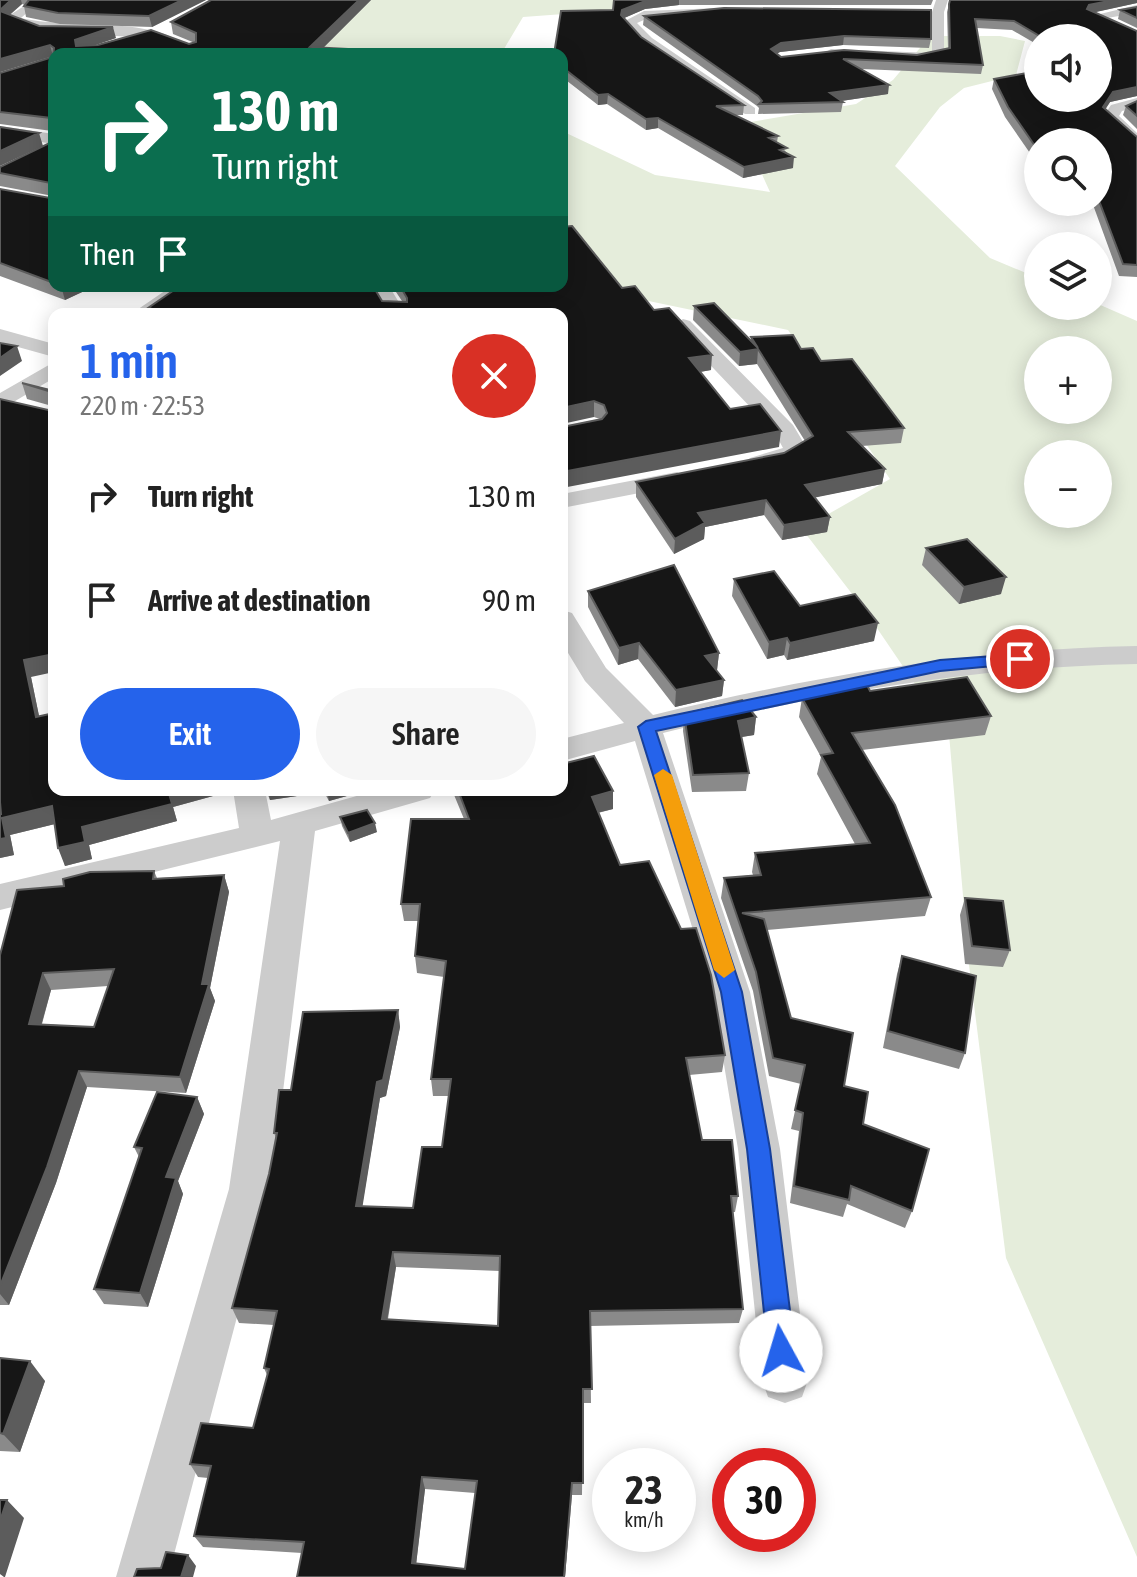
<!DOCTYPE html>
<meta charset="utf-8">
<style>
:root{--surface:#fff;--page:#f6f6f6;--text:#222;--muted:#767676;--accent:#2563eb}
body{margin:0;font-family:"Asap Condensed",sans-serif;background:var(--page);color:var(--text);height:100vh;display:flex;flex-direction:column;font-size:30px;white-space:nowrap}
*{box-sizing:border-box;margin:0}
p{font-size:26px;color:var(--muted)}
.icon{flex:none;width:44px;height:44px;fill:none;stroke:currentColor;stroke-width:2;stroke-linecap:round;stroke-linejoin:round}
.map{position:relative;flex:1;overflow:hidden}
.side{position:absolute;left:48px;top:308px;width:520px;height:488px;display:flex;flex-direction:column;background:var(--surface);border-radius:16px;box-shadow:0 4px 20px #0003}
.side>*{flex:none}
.hud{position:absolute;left:48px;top:48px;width:520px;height:244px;border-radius:16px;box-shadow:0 4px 20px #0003;background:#0b6e4f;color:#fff;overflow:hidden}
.fabs{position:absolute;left:1024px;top:24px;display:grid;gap:16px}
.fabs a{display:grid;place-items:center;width:88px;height:88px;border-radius:50%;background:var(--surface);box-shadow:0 4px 20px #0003;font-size:40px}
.speed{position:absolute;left:592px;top:1448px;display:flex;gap:16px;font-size:40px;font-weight:700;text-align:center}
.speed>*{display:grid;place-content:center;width:104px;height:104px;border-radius:50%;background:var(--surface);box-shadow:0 4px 20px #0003;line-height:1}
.speed small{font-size:20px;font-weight:400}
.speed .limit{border:12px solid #d22;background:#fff;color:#111}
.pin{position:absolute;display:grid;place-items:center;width:68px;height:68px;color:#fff;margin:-34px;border:4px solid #fff;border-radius:50%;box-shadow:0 2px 8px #0007}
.me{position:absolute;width:88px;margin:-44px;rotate:354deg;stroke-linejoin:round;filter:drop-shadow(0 0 6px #0008)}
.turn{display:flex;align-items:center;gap:28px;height:168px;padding:0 32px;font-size:36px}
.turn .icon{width:104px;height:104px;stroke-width:2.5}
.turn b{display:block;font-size:56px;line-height:68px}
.then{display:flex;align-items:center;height:76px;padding:0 32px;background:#0003;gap:16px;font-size:30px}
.round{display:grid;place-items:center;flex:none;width:84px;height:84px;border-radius:42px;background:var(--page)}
.headline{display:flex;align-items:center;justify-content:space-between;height:136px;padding:0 32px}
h1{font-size:48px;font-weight:600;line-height:60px;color:var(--accent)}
.button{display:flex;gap:16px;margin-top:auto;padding:16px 32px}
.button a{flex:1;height:92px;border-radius:48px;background:var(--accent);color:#fff;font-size:32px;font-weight:600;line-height:92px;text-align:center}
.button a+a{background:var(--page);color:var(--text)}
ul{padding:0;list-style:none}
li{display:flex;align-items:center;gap:24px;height:104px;padding:0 32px}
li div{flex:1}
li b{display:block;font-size:30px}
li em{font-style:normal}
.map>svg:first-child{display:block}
.green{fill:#e5eddb;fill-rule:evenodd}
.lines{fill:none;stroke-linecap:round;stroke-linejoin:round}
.minor{fill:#ccc;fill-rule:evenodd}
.wall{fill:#8a8a8a;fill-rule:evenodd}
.shaded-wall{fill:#5c5c5c}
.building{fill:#161616;stroke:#5c5c5c;stroke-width:2;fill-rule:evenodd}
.route{fill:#2563eb;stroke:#184099;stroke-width:2}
.slow{fill:#f59e0b}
</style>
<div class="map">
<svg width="1137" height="1577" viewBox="0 0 1137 1577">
<rect width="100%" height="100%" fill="#fff"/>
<path class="green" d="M351,0H640L646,8L523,17L501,54H316Z
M930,36H1000L1025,41L1016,75L964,88L940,107L895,166L990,258L1038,278V306L1098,304L1137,321V1557L1006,1258L969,965L949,734L866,612L802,529L890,479L788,330L562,283V131L655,175L770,192L739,124L856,104L893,80ZM1038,350H1098V410H1038ZM1038,454H1098V514H1038Z"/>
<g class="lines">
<path class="minor" d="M936,0H948L944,12V58L931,61L879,56L831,57L824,53L831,49L932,53V12Z
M1137,5V13L1107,18L1137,31V40L1088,17Z
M24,6L30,10L21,18C66,29 152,16 186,46L179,50L151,38L45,32L7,23V17Z
M719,8V14L715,15L646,19L637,23L652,38L755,108V114H745L642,44L623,22L644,11Z
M1137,98V107L1122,111L1119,116L1137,133V146L1103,117L1111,105Z
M0,126L54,134V144L0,136Z
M172,286H196L155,314H131Z
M369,286H389L406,314H386Z
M683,319L690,321L793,425L808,450C796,464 767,472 750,468L746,463L750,458L783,448L775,433L676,329L673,325Z
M0,329L54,344V357L0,342Z
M54,362V378L0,410V393Z
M677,472L689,479L686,484L562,508V494Z
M562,610L572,613L606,668L653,715C813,676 972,649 1137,646V664C976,667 820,693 663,733L750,992L780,1149L808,1380L802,1397L785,1403L768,1397L762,1380L738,1149L712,992L635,741L562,761V739L624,723L585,681L562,643Z
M233,790H265L271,820L378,790H435L430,798L315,831L271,1189L168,1577H116L229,1189L280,841L0,910V884L239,828Z"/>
</g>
<path class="wall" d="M0,0H206L152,27L60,24L26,17L24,6L25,5L22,4L10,15L39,26L116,38L94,45L189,44L195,43L173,34L171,22L211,0H371L323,48L54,54V286H95L65,300L0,276V189L50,198L53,196L0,186V173L54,141L52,131L0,124V73L53,56L0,72Z
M614,0H933L931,5H679L645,9L624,18L641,37L744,105L743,115H735L778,136L777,142L787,153L793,168L743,178L658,128L646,130L607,104L598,105L562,77V54L613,10Z
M950,0H1137V3L1095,12L1137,31V96L1110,102L1105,110L1137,137V277L1119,276L1092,202H1098V142H1038V156H1032L1005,117L992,89L994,79L1098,98V38H1038V45L1012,30L977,28L983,65L981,74L861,69L888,94L841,101L843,102L841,112L758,114L759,108L757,106L643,25L644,16L931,39L929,48L843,45L780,52L777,53L781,57L917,55L948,48L947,12Z
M1137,7V28L1118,19L1120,10Z
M1137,101V129L1123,115L1126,106Z
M392,286H562L622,288L654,310L711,370L700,372L730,409L779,447L600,419L594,417L562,314H149L148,308L382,301H402Z
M694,306L751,341V337L801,349L821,361L904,428L901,443L862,446L885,469L882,484L815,497L830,517L827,532L782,540L764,515L705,527L704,539L674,554L636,497V482L784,453L805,441L757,364L739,366L693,320Z
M22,383L54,391L31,677L54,790H211L213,796L173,807L177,821L89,845L92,859L65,866L55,824L10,835L14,855L0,858V814H1L48,410L52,407V406L27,399Z
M926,548L1001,594L959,604L922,565Z
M734,579L800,606L874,641L787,660L784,655L767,659L732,596Z
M588,591L719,653L717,670H716L724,680L722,696L675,707L638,659L618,665L588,607Z
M835,688L870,691L991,716L985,735L862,750L931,897L925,916L767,930L791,1018L844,1086L863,1124L912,1211L905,1228L847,1204L843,1217L790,1203L799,1131L791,1129L801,1084L769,1076L753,991L721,898L724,878L753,875L752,872L755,853L855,844L817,774L821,757L799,717L802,698L834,693Z
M684,714L756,717L754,735L741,737L749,773L746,791L692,792L683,731Z
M266,790H353L354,794L329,801L324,792L270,800Z
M452,790H562L613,809L598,813L620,865L725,1055L722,1072L689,1075L702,1140L738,1196L735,1212H733L743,1309L739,1323L590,1326L591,1403H583L582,1495H572L565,1577H297L302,1553L203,1547L194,1536L208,1478L198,1477L190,1464L253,1428L267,1375L264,1368L274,1325L239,1323L232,1308L269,1174L276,1138L274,1133L291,1090L398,1010L400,1027L386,1096L380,1098L362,1206L413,1208L442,1147L449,1096H433L431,1079L444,977L417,973L415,956L418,921H404L401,904L464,819ZM396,1267L500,1271L498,1326L388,1319ZM425,1489L475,1493L465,1569L416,1564Z
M340,817L377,832L350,842L342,826Z
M154,871L157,878L224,875L229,892L210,988L215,1001L186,1093L87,1087L56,1183L9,1305H0V955L64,886ZM108,986L94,1027L42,1024L51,990Z
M965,898L1010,950L1003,967L965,964L960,915Z
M902,956L965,1053L959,1069L883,1048L897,974Z
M197,1097L204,1114L178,1181L183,1194L148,1307L104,1304L94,1289L139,1157L134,1147Z
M0,1358L45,1381L20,1452L0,1451Z"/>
<path class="shaded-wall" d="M11,0H21L22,4L2,21L0,10Z
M182,0H206L152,27L149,16Z
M359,0H371L317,54L310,47Z
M645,0H679V5L645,9L622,19L621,24L622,10Z
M1114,0H1137V3L1087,14V9L1089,5Z
M113,27L116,38L78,51L75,40Z
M844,36L843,45L780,52L770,58L771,49L781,43Z
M50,45L53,56L0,72V59Z
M889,85L888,94L828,103L830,93Z
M1137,87V96L1110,102L1100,117L1103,107L1113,92Z
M608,94L607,104L598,105V95Z
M658,118V128L646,130V119Z
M39,133L43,146L0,166V151Z
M794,157L793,168L743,178L744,167Z
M61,286H95L65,300Z
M17,346L22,361L0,376V358Z
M758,349L757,364L739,366L740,352Z
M712,355L711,370L688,374L689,358Z
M594,401V417L562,424V408Z
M781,431L779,447L562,488V472Z
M885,469L882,484L803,500L805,485Z
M766,500L764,515L705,527L704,539L674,554L675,539L698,513Z
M830,517L827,532L782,540L784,525Z
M1006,577L1001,594L959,604L964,587Z
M878,623L874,641L787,660L790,643Z
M562,636H564L565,653H562Z
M787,638L784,655L767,659L769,642Z
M639,643L638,659L618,665L619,648Z
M719,653L717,670L703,673L705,656Z
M54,654V672L31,677L43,735L36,717L24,660Z
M724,680L722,696L675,707L676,690Z
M756,717L754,735L736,738L738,721Z
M168,790H211L213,796L173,807L177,821L89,845L92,859L65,866L58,848L82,827Z
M268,790H324V792L270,800Z
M327,790H353L354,794L329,801Z
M613,791V809L592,814V797Z
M52,806L59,823L10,835L14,855L0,858V839L2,818Z
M375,823L377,832L350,842L348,833Z
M224,875L229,892L210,988L215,1001L186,1093L180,1077L202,984Z
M43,973L51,990L37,1040L29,1024Z
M398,1010L400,1027L386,1096L380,1098L360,1222L356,1206L377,1082Z
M79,1071L87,1087L56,1183L9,1305L0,1294V1286Z
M197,1097L204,1114L178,1181L183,1194L148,1307L140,1293L166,1177Z
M393,1252L396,1267L385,1333L382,1319Z
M30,1361L45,1381L20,1452L3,1434Z
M422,1477L425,1489L415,1574L412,1563Z
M572,1483L565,1577H564Z
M7,1500L24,1518L5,1577H4L0,1574V1521Z
M188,1555L196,1566L193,1577H181Z"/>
<path class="building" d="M0,0H11L0,10Z
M29,0H182L149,16L58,13L24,6Z
M211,0H359L310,47L403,52L401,54H54V283L0,263V189L50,198L53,195L51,183L0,173V167L54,141L51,118L0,112V73L53,57L54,48L50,45L0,59V11L39,26L113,27L75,40L76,46L98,45L151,30L189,44L196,42V33L171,22Z
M614,0H648L622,10L621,15L641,37L744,105L716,106L778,136L769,138L787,148L780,150L794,157L744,167L658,118L646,119L608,94L598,95L562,67V54H554L561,11L613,10Z
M950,0H1114L1089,5L1087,9L1137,31V87L1113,92L1103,107L1137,137V265L1123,264L1098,198V142H1038V146H1035L1008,107L994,79L1038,71V98H1098V38H1043L1014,21L975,19L983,65L843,59L889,85L830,93L843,102L759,104L762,101L758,96L644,16L724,8L931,10V39L844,36L781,43L771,49L781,57L844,50L917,55L950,48L949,4Z
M1137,7V18L1120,10Z
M1137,101V116L1126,106Z
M0,127L39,133L0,151Z
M572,226L622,288L635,286L654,310L669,308L712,355L689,358L730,409L760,404L781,431L562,472V427L602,419L607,413L604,405L594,401L562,408V314H176L148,308L180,286H373L382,301L407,302V298L400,286H562V227Z
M714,303L758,348L751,337L793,335L801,349L813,348L821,361L852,359L904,428L848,432L885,469L805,485L830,517L784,525L766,500L698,513L705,523L675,539L636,482L784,453L813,436L758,349L740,352L694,306Z
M0,343L17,346L0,358Z
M22,383L54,391V654L24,660L36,717L54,713V790H168L172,804L82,827L85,842L58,848L52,806L2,818L6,838L0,839V814H1L0,802V399L48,410L52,407V392Z
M967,539L1006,577L964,587L926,548Z
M674,565L719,653L705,656L724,680L676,690L639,643L619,648L588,591Z
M774,571L800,606L855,594L878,623L790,643L787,638L769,642L734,579Z
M967,677L991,716L852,733L895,805L931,897L742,913L764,919L791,1018L853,1033L844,1086L868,1092L863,1124L929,1149L912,1211L851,1186L849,1200L794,1186L803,1113L795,1110L805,1065L773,1058L756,972L724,878L761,875L755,853L870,843L821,755L833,753L802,698L837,692L835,688L867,685L870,691Z
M742,700L756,717L738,721L749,773L693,775L684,714Z
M594,756L613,791L592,797L620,865L649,861L681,929L696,928L711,975L725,1055L686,1058L702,1140H732L738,1196H731L743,1309L590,1311L592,1389H583V1483H572L564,1577H297L304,1542L194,1536L211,1466L190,1464L201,1423L253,1428L269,1369L264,1368L277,1311L232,1308L269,1174L277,1133H274L279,1090H291L303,1012L398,1010L383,1080L377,1082L356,1206L413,1208L422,1147H442L451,1079H431L446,961L415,956L420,904H401L411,819H469L458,790H562V764ZM393,1252L500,1256L498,1326L382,1319ZM422,1477L477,1481L465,1569L412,1563Z
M367,810L375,823L348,833L340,817Z
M154,871L153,879L224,875L202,984H209L180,1077L79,1071L47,1167L0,1286V955L17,890L64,886L63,879L90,872ZM114,969L94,1027L29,1024L43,973Z
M965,898L1003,901L1010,950L972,946Z
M902,956L976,976L965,1053L888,1031Z
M157,1092L197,1097L166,1177L176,1178L140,1293L94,1289L142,1148L134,1147Z
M0,1358L30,1361L3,1434L0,1433Z
M0,1500H7L0,1521Z
M166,1552L188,1555L181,1577H134L137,1569L161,1568Z"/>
<path class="route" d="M1020,654L1026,656V663L940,671L656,731L742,992L770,1149L795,1351L791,1360L781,1364L772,1360L768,1351L747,1149L721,992L638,727L646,721L940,660Z"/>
<path class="slow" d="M663,769L672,775L735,970L724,978L714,970L654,775Z"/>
</svg>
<div class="fabs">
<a><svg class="icon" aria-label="sound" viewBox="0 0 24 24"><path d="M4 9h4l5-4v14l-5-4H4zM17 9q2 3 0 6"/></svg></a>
<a><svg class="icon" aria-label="search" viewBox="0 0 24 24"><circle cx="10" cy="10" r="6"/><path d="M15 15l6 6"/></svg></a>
<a><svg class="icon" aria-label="layers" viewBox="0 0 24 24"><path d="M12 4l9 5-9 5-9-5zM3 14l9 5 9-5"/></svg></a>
<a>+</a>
<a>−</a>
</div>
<div class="speed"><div>23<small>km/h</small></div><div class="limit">30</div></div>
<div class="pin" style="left:1020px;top:659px;background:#d93025"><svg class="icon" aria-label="arrive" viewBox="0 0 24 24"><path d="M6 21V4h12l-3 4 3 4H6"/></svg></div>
<svg class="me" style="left:781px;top:1351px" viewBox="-20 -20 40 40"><circle r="19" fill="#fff"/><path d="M0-13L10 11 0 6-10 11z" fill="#2563eb"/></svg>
<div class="hud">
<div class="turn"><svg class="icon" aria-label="right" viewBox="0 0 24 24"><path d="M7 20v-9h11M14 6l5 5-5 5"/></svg><div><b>130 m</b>Turn right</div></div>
<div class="then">Then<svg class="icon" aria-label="arrive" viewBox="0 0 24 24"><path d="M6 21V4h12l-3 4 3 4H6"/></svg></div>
</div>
<section class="side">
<div class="headline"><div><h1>1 min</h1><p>220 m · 22:53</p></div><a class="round" style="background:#d93025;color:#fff"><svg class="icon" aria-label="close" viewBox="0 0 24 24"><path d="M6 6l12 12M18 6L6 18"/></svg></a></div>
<ul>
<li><svg class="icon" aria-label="right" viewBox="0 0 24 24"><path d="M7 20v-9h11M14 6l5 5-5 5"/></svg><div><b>Turn right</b></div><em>130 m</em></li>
<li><svg class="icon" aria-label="arrive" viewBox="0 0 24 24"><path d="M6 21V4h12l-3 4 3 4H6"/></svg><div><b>Arrive at destination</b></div><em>90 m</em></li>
</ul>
<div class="button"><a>Exit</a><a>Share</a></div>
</section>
</div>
